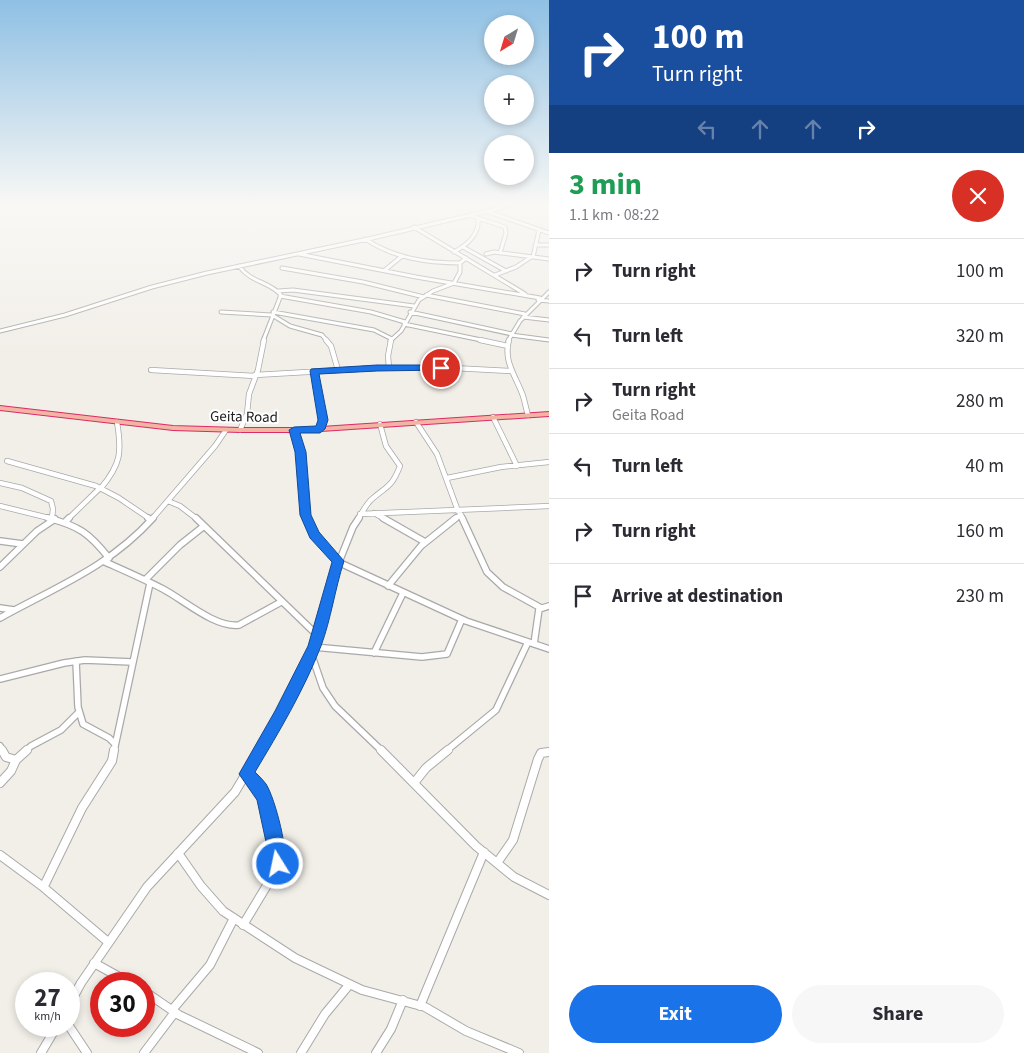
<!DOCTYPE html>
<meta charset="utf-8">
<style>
:root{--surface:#fff;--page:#f7f7f7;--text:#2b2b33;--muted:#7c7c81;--line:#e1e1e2;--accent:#1a73e8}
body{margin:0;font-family:"Source Sans 3",sans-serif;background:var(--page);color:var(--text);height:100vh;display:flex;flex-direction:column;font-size:19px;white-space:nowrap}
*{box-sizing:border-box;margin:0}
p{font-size:16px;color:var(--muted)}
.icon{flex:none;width:28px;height:28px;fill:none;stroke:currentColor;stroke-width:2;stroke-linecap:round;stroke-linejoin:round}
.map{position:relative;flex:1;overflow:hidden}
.drawer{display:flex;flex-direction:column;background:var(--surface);width:475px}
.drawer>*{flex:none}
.banner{background:#1a4fa0;color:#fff;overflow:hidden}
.needle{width:32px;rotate:218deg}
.buttons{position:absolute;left:484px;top:15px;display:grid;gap:10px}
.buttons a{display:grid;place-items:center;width:50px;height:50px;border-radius:50%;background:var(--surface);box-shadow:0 2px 8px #0003;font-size:25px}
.speed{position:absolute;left:15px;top:972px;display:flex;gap:10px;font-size:25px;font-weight:700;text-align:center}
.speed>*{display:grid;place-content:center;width:65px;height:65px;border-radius:50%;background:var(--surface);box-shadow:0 2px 8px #0003;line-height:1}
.speed small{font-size:12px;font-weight:400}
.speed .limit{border:8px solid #d22;background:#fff;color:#111}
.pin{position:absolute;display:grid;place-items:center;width:42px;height:42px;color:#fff;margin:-21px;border:2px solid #fff;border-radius:50%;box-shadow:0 1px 5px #0007}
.me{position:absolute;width:55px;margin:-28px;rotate:350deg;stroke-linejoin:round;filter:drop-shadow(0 0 4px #0008)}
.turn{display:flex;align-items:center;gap:18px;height:105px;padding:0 20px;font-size:22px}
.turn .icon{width:65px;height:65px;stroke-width:2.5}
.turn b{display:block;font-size:35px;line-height:42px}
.lanes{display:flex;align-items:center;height:48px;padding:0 20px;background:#0003;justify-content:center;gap:25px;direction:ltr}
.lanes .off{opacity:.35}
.round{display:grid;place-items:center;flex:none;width:52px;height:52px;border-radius:26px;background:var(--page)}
.headline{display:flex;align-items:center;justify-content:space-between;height:85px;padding:0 20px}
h1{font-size:30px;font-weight:700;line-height:38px;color:#1e9e55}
.button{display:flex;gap:10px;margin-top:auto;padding:10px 20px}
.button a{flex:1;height:58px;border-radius:30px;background:var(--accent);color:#fff;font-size:20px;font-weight:700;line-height:58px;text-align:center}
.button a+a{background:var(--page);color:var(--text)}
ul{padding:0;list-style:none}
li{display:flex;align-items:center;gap:15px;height:65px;padding:0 20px;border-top:1px solid var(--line)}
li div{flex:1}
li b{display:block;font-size:19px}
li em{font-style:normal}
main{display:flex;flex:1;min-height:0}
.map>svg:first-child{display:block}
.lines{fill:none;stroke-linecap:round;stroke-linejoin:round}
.minor-far3-casing{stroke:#a9a9a9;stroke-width:5}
.minor-far2-casing{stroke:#a9a9a9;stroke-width:6}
.minor-far1-casing{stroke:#a9a9a9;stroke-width:8}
.minor-casing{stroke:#a9a9a9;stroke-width:10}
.trunk-casing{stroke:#dc2a67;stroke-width:2}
.minor-far3{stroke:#fff;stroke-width:3}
.minor-far2{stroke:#fff;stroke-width:4.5}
.minor-far1{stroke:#fff;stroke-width:5.5}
.minor{stroke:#fff;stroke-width:8}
.trunk{fill:#f2b4a3;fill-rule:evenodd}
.route{fill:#1a73e8;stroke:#114b97}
.labels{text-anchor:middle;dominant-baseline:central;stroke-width:4;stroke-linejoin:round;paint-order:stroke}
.street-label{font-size:15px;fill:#222;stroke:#fff}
</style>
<main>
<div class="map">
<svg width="549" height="1053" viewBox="0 0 549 1053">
<rect width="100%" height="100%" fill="#f2efe9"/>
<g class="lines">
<defs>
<path id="minor-far3" d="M486,211L549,233
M469,215L505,227L506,233L500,253
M414,227L525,294
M365,239C394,258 426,263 460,263
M535,245H549
M463,247L506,271
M454,252C467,245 480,234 478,218
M299,254L416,277L540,298
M486,254L494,252L549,259
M533,257L539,230
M239,266C251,283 269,281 281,295L263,341
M282,268L363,282L424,297
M385,270L402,256
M495,275L516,267L531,257
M278,291L293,290L414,306
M426,295L525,314
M280,296L371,312L405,322
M538,300L549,301
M221,312L272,315L290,326L322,335L327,341
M273,312L374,330L392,339
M410,312L512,334
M523,317L549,320
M404,324L486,341
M0,331L65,315L152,287L207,273L368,239L501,208L508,204
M511,335L549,340
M390,341L401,331L419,300L433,291L454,283L460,272V263L466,258
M508,341L520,321L549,292"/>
<path id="minor-far2" d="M326,340L331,346L338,370
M480,340L508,346
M509,340C503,362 516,376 523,396C525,402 526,409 528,415
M389,368L388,356L391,340
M151,370L255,376
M314,371L323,420L320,429
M255,375L377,368H453L511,371
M493,417L517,466
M416,422L437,454L458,511
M240,430L247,414L249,394L258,370L264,340
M294,430L300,452L308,519
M7,461L96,486L119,498L150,519
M447,478L501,467L549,462
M0,483L22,488L51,501L53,509L52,518
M101,488C121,464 122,452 117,422
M168,501L180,506L197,519
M0,506L53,519
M459,511L463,519
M374,513L385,519
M360,514L549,506
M68,519L100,488
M152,519L215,446L226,430
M358,519C362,513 366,504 372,499C387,486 392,487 400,466L386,446L380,424
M454,519L461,515"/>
<path id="minor-far1" d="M48,518C79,526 89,533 109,558
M148,518L151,520
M196,518L318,636
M307,518L315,535L338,561
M383,518L425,542
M462,518L487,572L503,587L541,608
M65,522L69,518
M0,541L23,544
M103,561C123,570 144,579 163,589C184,600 215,628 239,625L281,602
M338,562L466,621L549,649
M0,567L37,531L55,519
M145,580L180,545L204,526
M388,586L421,546L456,518
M0,608L14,610
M0,618C56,587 109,567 153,518
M534,644L539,609L549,606
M314,647L422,657L447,654L462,619
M311,653L323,688L335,706L382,751
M374,653L403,593
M76,661L78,707L83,724L109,738L115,744
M0,679L64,663L85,660L132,662
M0,746L3,751
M25,751L31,746L61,730L79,712
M114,751L150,583
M259,751L314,647L322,625L331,582L353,527L359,518
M446,751L496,710L528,642"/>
<path id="minor" d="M2,750L6,757L16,760L27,750
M381,750L476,846L514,877L549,895
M0,783L11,771L16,760
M414,783L426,768L448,750
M178,853L201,886L223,911L295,958L362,990L425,1007L466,1031L519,1053
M0,855L42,886L108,942
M497,863L513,840L538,759L541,753L549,752
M44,886L82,808L112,761L114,750
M243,925L275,872L278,858L265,800L261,790L246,774
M94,963L132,984
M144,991L179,1015L258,1053
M69,1005L81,983L147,887L235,792L260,750
M420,1006L484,852
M172,1010L210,965L234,918
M69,1026L87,1053
M41,1053L57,1026
M144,1053L175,1012
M301,1053L325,1014L349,985
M376,1053L391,1029L403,1000"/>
<path id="trunk" d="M0,406L173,426L240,428H306L549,412V416L306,432H240L173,430L0,410Z"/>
</defs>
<use href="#minor-far3" class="minor-far3-casing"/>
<use href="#minor-far2" class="minor-far2-casing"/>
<use href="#minor-far1" class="minor-far1-casing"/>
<use href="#minor" class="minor-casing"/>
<use href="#trunk" class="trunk-casing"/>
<use href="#minor-far3" class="minor-far3"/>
<use href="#minor-far2" class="minor-far2"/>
<use href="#minor-far1" class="minor-far1"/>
<use href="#minor" class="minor"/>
<use href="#trunk" class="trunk"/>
</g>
<linearGradient id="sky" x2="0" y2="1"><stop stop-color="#8fc0e4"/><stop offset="0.58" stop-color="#f9f8f5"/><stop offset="1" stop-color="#f9f8f5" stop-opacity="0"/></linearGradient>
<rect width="549" height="352" fill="url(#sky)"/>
<path class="route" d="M377,365H441L446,368L441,370L377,371L319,374L328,420L325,429L320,433H300L306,452L311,515L319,532L344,561C335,589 331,619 321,646C304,690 279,732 255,772C259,776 263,780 266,784C275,798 290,855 284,870L278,873L272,870L257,800L239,774L275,711L308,646L332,562L310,538L300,515L295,452L289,430L294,427L316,426L318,420L310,371L311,369Z"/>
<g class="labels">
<g class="street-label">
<text transform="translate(244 417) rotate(1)">Geita Road</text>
</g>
</g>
</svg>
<div class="buttons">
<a><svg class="needle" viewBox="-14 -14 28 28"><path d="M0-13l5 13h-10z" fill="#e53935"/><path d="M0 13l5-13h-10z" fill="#7c7c81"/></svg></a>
<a>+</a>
<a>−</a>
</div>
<div class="speed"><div>27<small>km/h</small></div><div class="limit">30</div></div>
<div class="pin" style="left:441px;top:368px;background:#d93025"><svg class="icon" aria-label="arrive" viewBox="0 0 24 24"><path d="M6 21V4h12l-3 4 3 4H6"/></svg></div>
<svg class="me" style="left:278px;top:864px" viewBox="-20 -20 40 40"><circle r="17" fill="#1a73e8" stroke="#fff" stroke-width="3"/><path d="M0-11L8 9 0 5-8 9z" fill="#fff"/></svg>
</div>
<section class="drawer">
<div class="banner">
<div class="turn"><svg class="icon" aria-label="right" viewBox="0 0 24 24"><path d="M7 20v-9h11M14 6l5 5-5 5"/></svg><div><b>100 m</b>Turn right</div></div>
<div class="lanes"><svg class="icon off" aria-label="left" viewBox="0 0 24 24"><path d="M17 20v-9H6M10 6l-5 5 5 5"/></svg><svg class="icon off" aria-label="ahead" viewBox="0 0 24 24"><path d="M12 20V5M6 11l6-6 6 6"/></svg><svg class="icon off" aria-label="ahead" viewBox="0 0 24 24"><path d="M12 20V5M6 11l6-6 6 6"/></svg><svg class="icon" aria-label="right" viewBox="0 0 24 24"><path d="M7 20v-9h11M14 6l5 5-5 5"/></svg></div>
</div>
<div class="headline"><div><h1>3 min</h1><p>1.1 km · 08:22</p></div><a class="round" style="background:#d93025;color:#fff"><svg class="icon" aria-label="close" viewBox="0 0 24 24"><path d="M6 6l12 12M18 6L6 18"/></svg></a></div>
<ul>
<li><svg class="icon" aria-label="right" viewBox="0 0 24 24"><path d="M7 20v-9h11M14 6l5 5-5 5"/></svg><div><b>Turn right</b></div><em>100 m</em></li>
<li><svg class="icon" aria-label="left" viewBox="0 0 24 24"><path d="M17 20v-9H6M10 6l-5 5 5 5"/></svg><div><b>Turn left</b></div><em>320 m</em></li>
<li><svg class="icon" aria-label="right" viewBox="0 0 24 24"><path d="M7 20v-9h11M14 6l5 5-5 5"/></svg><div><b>Turn right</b><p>Geita Road</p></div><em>280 m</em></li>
<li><svg class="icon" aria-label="left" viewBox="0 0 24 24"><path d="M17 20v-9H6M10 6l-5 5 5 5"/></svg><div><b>Turn left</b></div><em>40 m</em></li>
<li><svg class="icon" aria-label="right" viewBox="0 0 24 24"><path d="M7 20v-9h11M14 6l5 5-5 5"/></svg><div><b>Turn right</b></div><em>160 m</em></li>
<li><svg class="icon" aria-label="arrive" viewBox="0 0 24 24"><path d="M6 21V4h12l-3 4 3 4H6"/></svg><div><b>Arrive at destination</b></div><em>230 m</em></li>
</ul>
<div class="button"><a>Exit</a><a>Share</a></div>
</section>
</main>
